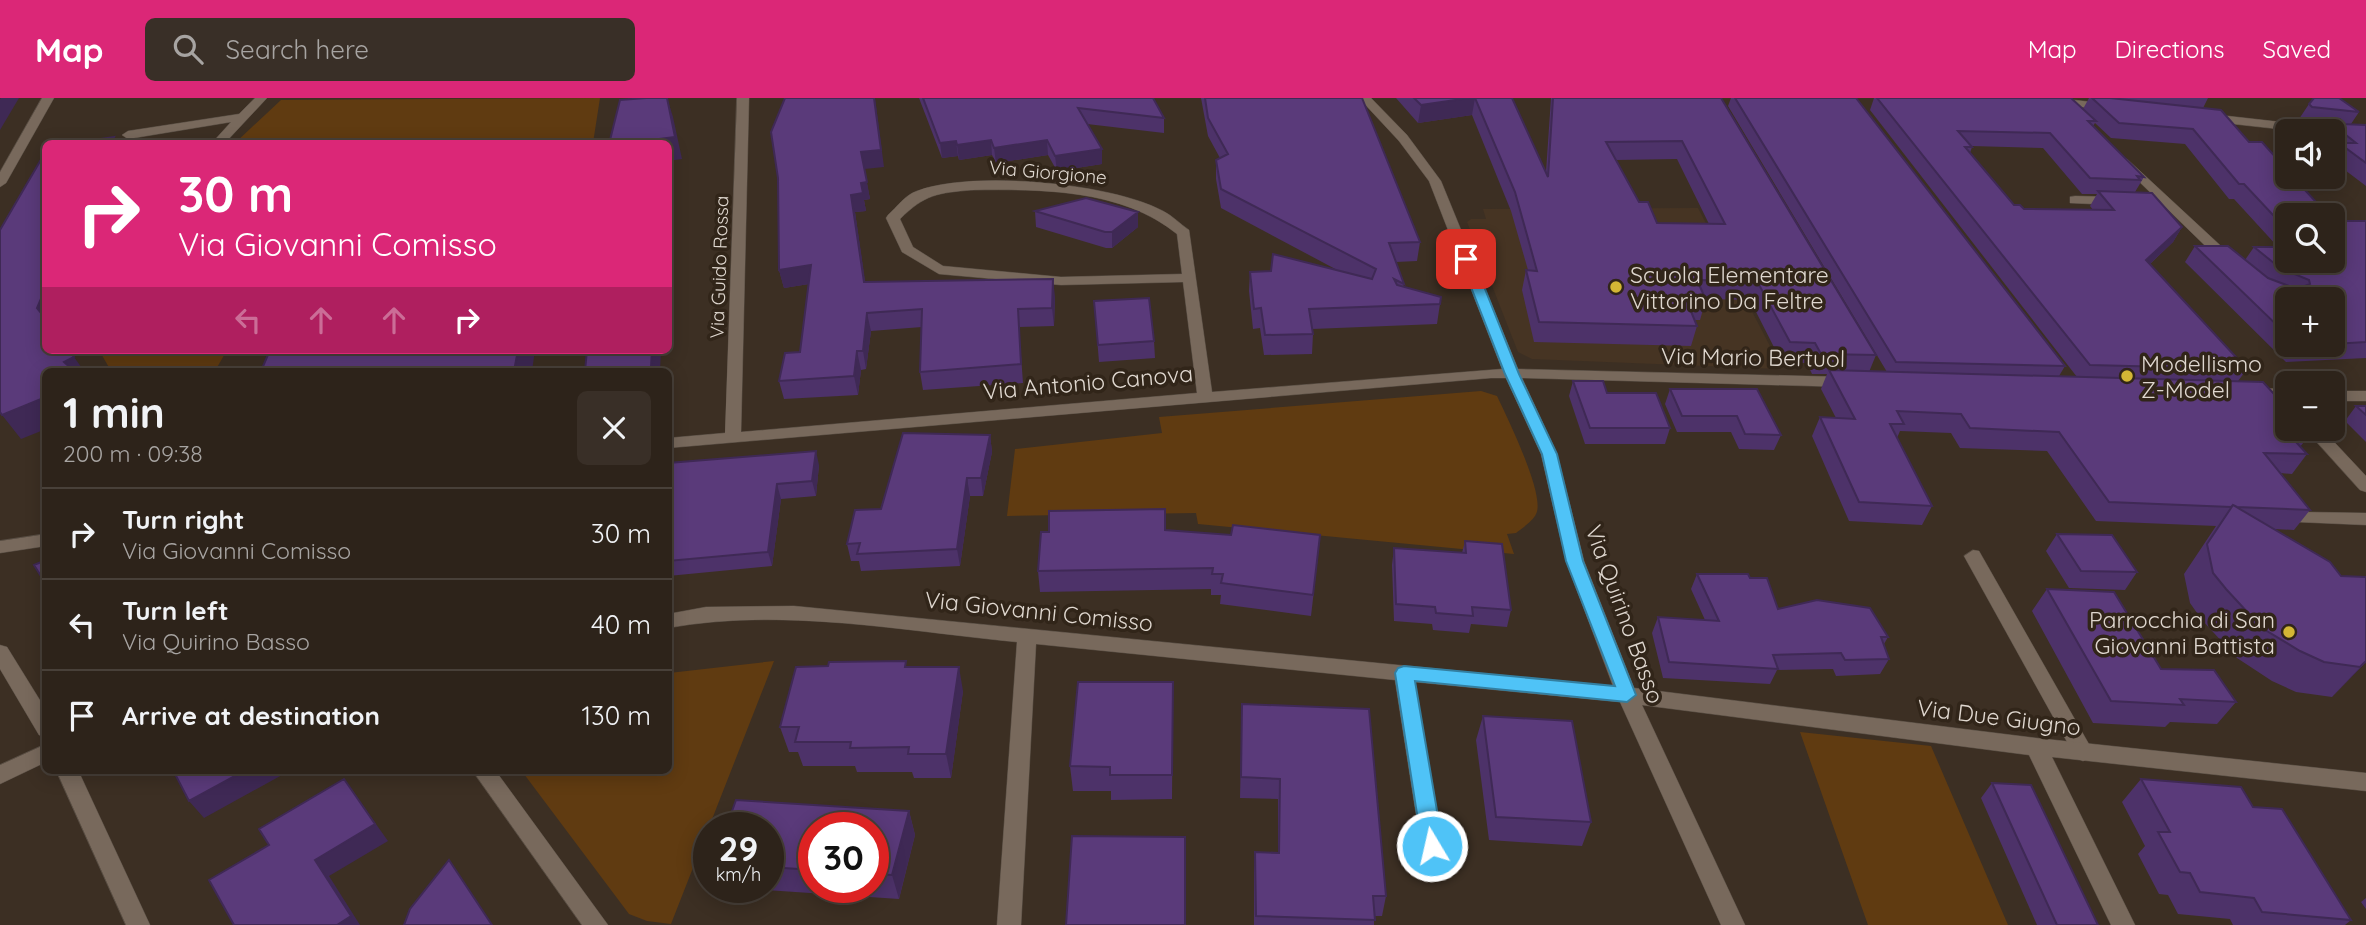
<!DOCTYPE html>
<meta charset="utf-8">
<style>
:root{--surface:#2d231a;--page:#392f27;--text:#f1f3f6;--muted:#a7a4a2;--line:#484039;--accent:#db2777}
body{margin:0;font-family:Quicksand,sans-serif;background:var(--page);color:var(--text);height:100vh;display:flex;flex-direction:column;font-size:26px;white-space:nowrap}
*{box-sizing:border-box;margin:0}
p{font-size:23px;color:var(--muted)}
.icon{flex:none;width:38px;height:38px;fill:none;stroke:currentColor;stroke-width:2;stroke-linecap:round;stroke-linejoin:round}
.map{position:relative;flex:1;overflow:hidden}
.drawer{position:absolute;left:42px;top:270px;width:630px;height:406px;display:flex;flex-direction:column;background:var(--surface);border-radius:10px;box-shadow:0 4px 18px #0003,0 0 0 2px var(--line)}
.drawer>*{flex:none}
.top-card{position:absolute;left:42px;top:42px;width:630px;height:214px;border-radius:10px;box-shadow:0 4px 18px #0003,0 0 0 2px var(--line);background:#db2777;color:#fff;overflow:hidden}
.controls{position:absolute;left:2275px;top:21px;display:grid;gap:14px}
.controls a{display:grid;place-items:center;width:70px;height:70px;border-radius:10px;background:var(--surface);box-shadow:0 4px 18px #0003,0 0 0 2px var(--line);font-size:35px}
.speed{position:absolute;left:693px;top:714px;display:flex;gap:14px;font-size:35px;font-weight:700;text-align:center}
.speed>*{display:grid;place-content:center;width:91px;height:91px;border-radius:50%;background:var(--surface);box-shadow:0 4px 18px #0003,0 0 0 2px var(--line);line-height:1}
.speed small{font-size:18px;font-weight:400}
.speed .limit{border:10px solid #d22;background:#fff;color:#111}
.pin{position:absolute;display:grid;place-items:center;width:60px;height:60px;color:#fff;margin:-30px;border-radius:14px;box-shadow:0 4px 10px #0006}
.me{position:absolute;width:77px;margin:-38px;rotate:351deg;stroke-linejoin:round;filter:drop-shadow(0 0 5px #0008)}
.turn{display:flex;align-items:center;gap:24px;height:147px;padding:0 21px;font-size:32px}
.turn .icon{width:91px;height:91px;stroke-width:2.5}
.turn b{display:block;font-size:49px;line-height:60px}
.lanes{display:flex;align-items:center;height:66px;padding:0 21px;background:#0003;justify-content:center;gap:35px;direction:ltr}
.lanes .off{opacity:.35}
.round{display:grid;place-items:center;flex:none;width:74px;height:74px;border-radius:10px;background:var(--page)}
.headline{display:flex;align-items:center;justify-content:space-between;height:119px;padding:0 21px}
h1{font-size:42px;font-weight:700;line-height:52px}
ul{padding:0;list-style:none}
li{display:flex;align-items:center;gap:21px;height:91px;padding:0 21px;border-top:2px solid var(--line)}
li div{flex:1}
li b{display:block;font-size:26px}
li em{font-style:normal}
header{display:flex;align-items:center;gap:42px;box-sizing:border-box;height:98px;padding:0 35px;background:var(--accent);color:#fff}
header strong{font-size:33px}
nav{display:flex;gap:38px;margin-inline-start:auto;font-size:24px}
.search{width:490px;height:63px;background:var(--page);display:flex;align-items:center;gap:18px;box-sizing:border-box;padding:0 24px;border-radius:10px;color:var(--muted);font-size:26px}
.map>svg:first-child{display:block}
.built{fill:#463423}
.green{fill:#603b11}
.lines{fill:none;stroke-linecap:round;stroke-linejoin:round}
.service-casing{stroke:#574d43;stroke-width:1}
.minor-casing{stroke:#574d43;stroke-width:1}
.tertiary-casing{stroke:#574d43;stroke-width:1}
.service{fill:#78695c;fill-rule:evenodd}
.minor{fill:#78695c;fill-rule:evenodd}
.tertiary{fill:#78695c;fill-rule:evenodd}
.wall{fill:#4d3269;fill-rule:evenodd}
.shaded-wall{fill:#3f2955}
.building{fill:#5a3a7a;stroke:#3f2955;stroke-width:2;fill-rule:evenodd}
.route{fill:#4fc3f7;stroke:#337fa1;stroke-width:2}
.poi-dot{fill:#d3b635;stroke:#312519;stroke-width:2.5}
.labels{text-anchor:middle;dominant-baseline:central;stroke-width:7;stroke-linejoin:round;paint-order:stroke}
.far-street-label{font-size:19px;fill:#dfd7cf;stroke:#312519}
.poi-label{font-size:23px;fill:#dfd7cf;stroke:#312519;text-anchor:start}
.street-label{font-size:23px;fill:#dfd7cf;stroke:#312519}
</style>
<header>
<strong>Map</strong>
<div class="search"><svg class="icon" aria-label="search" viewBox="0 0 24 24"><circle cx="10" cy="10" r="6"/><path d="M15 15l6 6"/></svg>Search here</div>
<nav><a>Map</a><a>Directions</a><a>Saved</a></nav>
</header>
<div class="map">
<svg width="2366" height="827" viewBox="0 0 2366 827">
<rect width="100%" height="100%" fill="#3c2f23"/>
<path class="built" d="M1698,110L1782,271L1532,261L1518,254L1467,124L1471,121H1486L1483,111Z"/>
<path class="green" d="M600,0L593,45H235L281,2Z
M99,252H227L215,273H111Z
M1481,293L1497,298C1507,319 1546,398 1536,416C1533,423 1522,430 1516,435L1507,436L1514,456L1198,426L1196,415L1007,418L1015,351L1162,335L1159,319Z
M774,563L671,826L647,823L629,816L521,672H668L669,575Z
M1800,634L1931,648L2008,827H1868Z"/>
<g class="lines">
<defs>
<path id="service" d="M255,0H267L224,46H211L231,24L128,41L122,37L128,33L239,16Z
M2075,98L2116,99L2123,103L2116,107L2070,105V99Z
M2303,414L2366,415V427L2297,424L2294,420L2297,416Z
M1973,452L1979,453L2090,648L2093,654L2090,660L2083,663L2076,660L1964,458Z
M46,646V664L0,686V667Z"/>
<path id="minor" d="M737,0H749L741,334L1197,295L1183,184L1061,187L939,176L902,154L886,120L888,117C897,109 905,97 917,93C972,72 1111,85 1163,113C1173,118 1180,126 1189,132L1212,294L1502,271L1429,83L1399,43L1359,0H1371L1407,37L1441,83L1518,271L1846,279L1854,284L1846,289L1522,280L1557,356L1584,463L1634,590L2036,640L2366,675V693L2052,659L2135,827H2111L2029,657L1642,607L1745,827H1721L1620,604L1415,584L1443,748L1440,755L1432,758L1424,755L1421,748L1395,582L1036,546L1021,827H997L1017,544C903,533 782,509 668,530V516L706,509L794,508L1613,588L1566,463L1541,356L1506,280H1491L668,350V340L725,335ZM972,92C1042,91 1122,91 1177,136L1182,176L1061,179L943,168L913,149L900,121C925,96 938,95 972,92Z
M2057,0L2109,6L2115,9L2109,12L2053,6L2047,3Z
M2210,16L2325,29L2331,33H2296L2206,23V17Z
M2127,61L2235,161V167H2225L2123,68L2121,65Z
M2252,290L2287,291V301L2246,298L2244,295Z
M2333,293H2366V303H2333Z
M2305,331H2322L2366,378V394L2360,392Z
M46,436V448L0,455V443Z
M472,672H495L608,827H582Z"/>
<path id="tertiary" d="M42,0H54L6,85L0,89V74Z
M0,547L7,549L46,612V639L39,637L0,571Z
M56,672H78L150,827H126Z"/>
</defs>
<use href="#service" class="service-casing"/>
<use href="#minor" class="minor-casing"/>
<use href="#tertiary" class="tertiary-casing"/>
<use href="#service" class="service"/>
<use href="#minor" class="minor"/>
<use href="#tertiary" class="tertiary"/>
</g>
<path class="wall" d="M919,0H1153L1164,20V35L1087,26L1102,66L1057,73L1048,57L996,65L992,57L959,62L958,58L942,60Z
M1201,0H1362L1420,144L1417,163L1396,164L1404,186L1403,189L1441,199L1437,226L1312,231L1313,236L1312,256L1264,257L1260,230L1253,231L1249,193L1250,174L1339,173L1221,110L1216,81V62L1220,60L1208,38Z
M1396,0H1512L1546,74L1551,0H1721L1876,257L1869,274H1887L1728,8L1731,0H1856L2065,268L2059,278L2077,279L1870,12L1874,0H2071L2083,11L2089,0H2208L2203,10L2287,117V163L2334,123H2366V260L2286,264L2185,164L2195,148L2245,162L2254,149H2278L2234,101H2229L2185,46L2111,40L2095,25L2093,28L2144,79L2135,94L2133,95L2182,129L2173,144L2150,166L2247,271L2238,283L2311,335L2300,349L2307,356L2292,376L2280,375L2310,412L2294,432L2274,431L2366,564L2332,599L2296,594L2272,583L2237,560L2202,522L2190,505L2184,476L2216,428L2096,423L2047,353L1960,350L1951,335L1900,333L1897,340L1932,408L1922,427L1849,423L1812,338L1820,319L1836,320L1821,291L1827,276H1812L1807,265H1782L1750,202L1706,201L1700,222H1695L1697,228L1691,248L1534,244L1522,192L1526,172H1528L1511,113L1472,17L1418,25ZM1971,48L2043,50L2082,96H2097L2090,108L2093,112L2024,111L2014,107L1970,55L1972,49ZM1677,61L1709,126L1657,125L1639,104L1616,62ZM2287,201H2333V247H2287Z
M2309,6L2359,14L2351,26L2366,27V88L2333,63V55L2335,51L2333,49V33H2318L2323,26L2303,24L2299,21Z
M884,69L864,71L870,101L864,102L866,113L855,114L865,184L1055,199L1054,228L1019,229L1023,285L923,292L920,274L922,229L871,233L866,271L861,272L858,297L784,301L779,283L800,254L809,186L784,190L779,172L778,80Z
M1035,113L1138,114V129L1112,150H1106L1036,129Z
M1094,203L1154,243L1155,260L1099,264Z
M1573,283L1607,295L1670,330L1665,346H1585L1569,298Z
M1670,291L1781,337L1774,352L1739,351L1731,334H1677L1665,306Z
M2356,308H2366V344L2345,323Z
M990,337L992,354L983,398H970L960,468L861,473L859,463H851L847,446L881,411Z
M668,365L819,367L816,398L781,401L772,468L668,478Z
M1165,432L1318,458L1311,518L1220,506L1221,497H1211V491L1040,494L1038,473Z
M2057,436L2137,474L2125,492L2069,490L2046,453Z
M1465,443L1511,512L1507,529L1471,526L1469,535L1433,532L1432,526L1394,523L1392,467L1394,450L1462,455Z
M1697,476L1750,480L1778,511L1888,539L1884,546L1889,561L1880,576L1836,578L1833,571L1777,572L1770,586L1663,580L1652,535L1658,519L1705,522L1691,491Z
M2047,491L2161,571L2236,604L2217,626L2170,624L2165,629L2093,625L2032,513Z
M908,569L963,593L951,680H914L912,674H857L855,668H803L798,654H789L780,629Z
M1173,584L1172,701L1111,702V693H1073L1070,668Z
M1242,606L1386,798L1382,818H1374V827H1254V774L1255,754L1278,755V701L1240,700Z
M1483,618L1591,724L1582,748L1489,742L1476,642Z
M2141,681L2253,709L2351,822L2345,827H2233L2230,821L2178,816L2168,797L2159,796L2138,756L2145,748L2122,704Z
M1992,685L2098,827H2037L1981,700Z
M909,713L915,737L899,801L723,789H768V730ZM814,730H873V789H814Z
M2366,800V811L2361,804Z"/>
<path class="shaded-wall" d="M1,0H19L0,32V1Z
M667,0L673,19L682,61L668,63V46H660Z
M875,0L884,69L864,71L861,54Z
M1469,0H1475L1472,17L1418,25L1421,7Z
M114,39L117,46H110Z
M991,42L992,57L959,62L957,47Z
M1047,42L1048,57L996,65L994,50Z
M956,43L958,58L942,60L940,45Z
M1102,51V66L1057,73L1055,58Z
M867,84L870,101L864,102L866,113L855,114L868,202L851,97L861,85Z
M1138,114V129L1112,150V134Z
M2182,129L2173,144L2137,178L2146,162Z
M668,158L671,164L668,199Z
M811,167L815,185L784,190L779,172Z
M1053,181L1055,199L1054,228L1052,210Z
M46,189V222L37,210Z
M867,215L871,233L866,271L863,253Z
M518,252H535L532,273H514Z
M652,252H661L660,273H614Z
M857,253L861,272L858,297L854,278Z
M74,259L84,273H71L64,264Z
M46,299V331L21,341L2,317Z
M990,337L992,354L983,398L981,380Z
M816,353L819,367L816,398L812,383Z
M967,380L970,398L960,468L957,451Z
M777,386L781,401L772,468L768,454Z
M2366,563V564L2332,599Z
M959,569L963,593L951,680L946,656Z
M246,672H291L204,720L189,703Z
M344,681L388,743L329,778L360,827H337L315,762Z
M909,713L915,737L899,801L892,777Z"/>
<path class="building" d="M646,0H667L675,39L660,41V46H609L620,2Z
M785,0H874L881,52L861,54L867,84L861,85L863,95L851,97L864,184L1053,181L1052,210L1018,211L1021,266L920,274L922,211L867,215L863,253H857L854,278L779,283L785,255L800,254L811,167L779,172L778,80L771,34Z
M923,0H1153L1164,20L1078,10L1102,51L1055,58L1047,42L994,50L991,42L957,47L956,43L940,45Z
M1205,0H1362L1420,144L1389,145L1404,186L1394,181L1397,187L1441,199L1440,206L1309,211L1313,236L1265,237L1261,210L1254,211L1250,174L1271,173L1273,156L1372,181L1376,171L1221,91L1216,62L1228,56L1208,20Z
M1414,0H1469L1421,7Z
M1475,0H1512L1548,79L1553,0H1721L1876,257L1821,256L1815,245L1790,244L1757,183L1697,182L1706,202L1686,201L1697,228L1539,224L1526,172L1537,173L1515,94ZM1682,43L1725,126L1657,125L1648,104H1639L1606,44Z
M1735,0H1856L2065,268L1896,264Z
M1877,0H2071L2096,23H2088L2144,79L2137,78L2140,82L2090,80L2050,35L1958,33L1972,49H1965L2014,107H2020L2024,111L2114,112L2098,93L2152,95L2182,129L2146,162L2247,271L2090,267Z
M2092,0H2110L2221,12L2249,44H2262L2287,72V79H2293L2328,117H2287V132L2244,86H2239L2193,31L2119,25Z
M2314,0H2339L2359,14L2312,9L2309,6Z
M2326,21H2340L2342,26L2366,27V65L2339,45H2356Z
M114,39L110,46H67Z
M46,53V189L37,210L46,221V252H68L74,259L64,264L74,273H46V299L2,317L0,314V132Z
M1086,100L1138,114L1112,134H1105L1035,113Z
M2333,122L2334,123H2366V244L2333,246V201H2287V237L2195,148H2228L2268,180L2297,191L2310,186L2309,182L2280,170L2254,149H2287V163H2333Z
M1149,200L1154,243L1098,247L1094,203Z
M270,252H518L514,273H261Z
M587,252H652L651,269L614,273H585Z
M1829,272L2263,284L2287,310V331H2307L2311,335L2287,334L2307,356L2264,355L2310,412L2237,409L2233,407L2231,409L2109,404L2059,334L1970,330L1961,316L1897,313L1904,326H1890L1932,408L1859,404L1820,319L1855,321Z
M1573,283H1603L1607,295H1656L1670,330H1590Z
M1670,291H1757L1781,337L1745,336L1737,318H1682Z
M2356,308H2366V317Z
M903,335L990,337L981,380H967L957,451L857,456L860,445L847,446L855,412L881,411Z
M816,353L812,383L777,386L768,454L668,463V365Z
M2233,407L2330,464L2341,478L2366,479V563L2360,569L2324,564L2300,553L2262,530L2226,491L2213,475L2207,446Z
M1165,411V432L1231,437L1233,427L1320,437L1313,497L1221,485L1223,476H1212L1213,470L1038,473L1041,434H1049V413Z
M2057,436L2112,437L2137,474L2081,473Z
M1465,443L1502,446L1511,512L1472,509L1473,518L1436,515L1435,509L1396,506L1394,450L1466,455Z
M46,462V486L34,467Z
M1697,476H1748L1750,480H1767L1778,511L1817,502L1870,510L1888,539H1881L1889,561L1845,562L1841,555L1773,557L1778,571L1669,564L1658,519L1719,523Z
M2047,491L2114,494L2161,571L2214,572L2236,604L2180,601L2184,607L2111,603Z
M906,563L905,569H959L946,656H908L909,649L850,650L851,644H795L799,629H780L796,569L828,568L829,564Z
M1078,584H1173L1172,677H1110V669L1070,668Z
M1242,606L1369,611L1386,798H1373L1375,822L1256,818L1255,754L1279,755L1280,681L1241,679Z
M1483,618L1572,623L1591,724L1496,719Z
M173,672H246L189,703Z
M344,681L375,726L315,762L351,818L337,827H234L209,782L269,747L259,731Z
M2141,681L2241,689L2253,709L2282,711L2351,822L2262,814L2254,800L2200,794L2190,775L2180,774L2158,734H2170Z
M1992,685L2031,687L2098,827H2057Z
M736,702L909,713L892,777L873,776V730H814V772L768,769V730H726Z
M1072,738L1185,739V827H1066Z
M449,762L492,827H404L410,811Z"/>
<path class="route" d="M1466,157L1473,161L1519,276L1557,356L1583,463L1636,597L1627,604L1415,583L1443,748L1440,754L1432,757L1425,754L1422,748L1395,575L1398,570L1404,568L1615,588L1566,463L1542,356L1505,276L1460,161Z"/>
<g class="poi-dot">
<circle cx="1616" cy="189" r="7"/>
<circle cx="2127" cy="278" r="7"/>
<circle cx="2289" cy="534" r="7"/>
</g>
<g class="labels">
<g class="far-street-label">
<text transform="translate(1048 74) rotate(5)">Via Giorgione</text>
<text transform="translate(719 169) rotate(-88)">Via Guido Rossa</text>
</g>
<g class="poi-label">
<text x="1630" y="176">Scuola Elementare<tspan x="1630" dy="26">Vittorino Da Feltre</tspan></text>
<text x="2141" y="265">Modellismo<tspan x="2141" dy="26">Z-Model</tspan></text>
<text x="2275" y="521" text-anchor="end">Parrocchia di San<tspan x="2275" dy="26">Giovanni Battista</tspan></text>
</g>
<g class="street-label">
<text transform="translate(1753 259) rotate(1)">Via Mario Bertuol</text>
<text transform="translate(1088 284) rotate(-5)">Via Antonio Canova</text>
<text transform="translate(1039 513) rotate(6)">Via Giovanni Comisso</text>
<text transform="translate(1625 516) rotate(70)">Via Quirino Basso</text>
<text transform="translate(1999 619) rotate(7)">Via Due Giugno</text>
</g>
</g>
</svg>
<div class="controls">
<a><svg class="icon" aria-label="sound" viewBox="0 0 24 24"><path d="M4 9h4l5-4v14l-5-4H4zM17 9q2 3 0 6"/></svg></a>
<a><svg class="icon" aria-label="search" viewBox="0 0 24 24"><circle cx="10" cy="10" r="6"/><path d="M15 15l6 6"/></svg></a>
<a>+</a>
<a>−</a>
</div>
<div class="speed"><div>29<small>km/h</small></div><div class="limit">30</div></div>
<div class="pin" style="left:1466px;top:161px;background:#d93025"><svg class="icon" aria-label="arrive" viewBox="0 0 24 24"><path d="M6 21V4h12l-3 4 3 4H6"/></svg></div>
<svg class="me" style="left:1432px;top:748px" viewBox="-20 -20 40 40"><circle r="17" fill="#4fc3f7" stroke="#fff" stroke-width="3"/><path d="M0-11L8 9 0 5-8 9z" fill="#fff"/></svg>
<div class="top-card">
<div class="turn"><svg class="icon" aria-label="right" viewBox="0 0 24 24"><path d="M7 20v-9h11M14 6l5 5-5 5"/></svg><div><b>30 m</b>Via Giovanni Comisso</div></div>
<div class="lanes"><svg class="icon off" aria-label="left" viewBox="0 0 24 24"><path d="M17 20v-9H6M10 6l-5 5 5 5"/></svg><svg class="icon off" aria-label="ahead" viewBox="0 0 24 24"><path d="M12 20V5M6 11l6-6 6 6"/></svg><svg class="icon off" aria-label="ahead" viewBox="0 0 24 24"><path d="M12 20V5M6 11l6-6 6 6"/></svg><svg class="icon" aria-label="right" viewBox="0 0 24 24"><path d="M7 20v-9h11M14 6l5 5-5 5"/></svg></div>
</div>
<section class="drawer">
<div class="headline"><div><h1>1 min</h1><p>200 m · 09:38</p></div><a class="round"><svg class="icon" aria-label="close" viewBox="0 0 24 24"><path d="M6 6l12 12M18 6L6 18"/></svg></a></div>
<ul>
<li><svg class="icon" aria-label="right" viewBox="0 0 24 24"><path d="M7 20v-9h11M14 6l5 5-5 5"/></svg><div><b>Turn right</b><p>Via Giovanni Comisso</p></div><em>30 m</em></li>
<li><svg class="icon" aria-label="left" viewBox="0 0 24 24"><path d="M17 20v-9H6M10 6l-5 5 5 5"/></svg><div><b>Turn left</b><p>Via Quirino Basso</p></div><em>40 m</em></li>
<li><svg class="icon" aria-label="arrive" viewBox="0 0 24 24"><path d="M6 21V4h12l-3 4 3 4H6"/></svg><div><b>Arrive at destination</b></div><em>130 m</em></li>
</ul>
</section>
</div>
